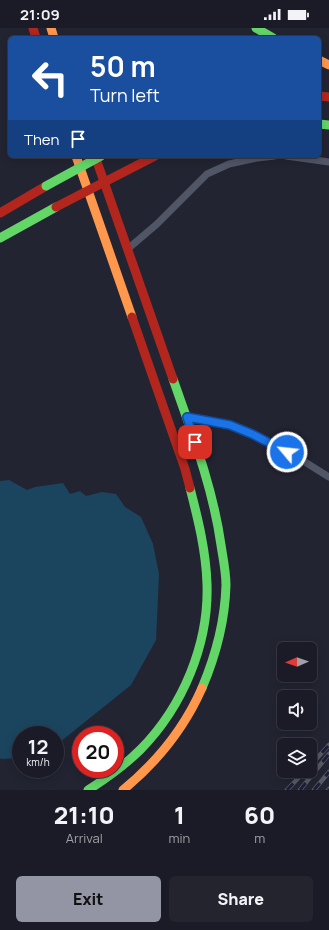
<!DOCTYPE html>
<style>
:root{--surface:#1a1b26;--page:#23242e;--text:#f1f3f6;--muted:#9fa1a7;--line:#383943;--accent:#9395a5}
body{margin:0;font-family:Manrope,sans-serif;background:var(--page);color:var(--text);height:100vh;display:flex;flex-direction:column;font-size:15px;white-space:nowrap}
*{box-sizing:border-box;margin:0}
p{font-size:13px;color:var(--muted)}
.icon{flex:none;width:22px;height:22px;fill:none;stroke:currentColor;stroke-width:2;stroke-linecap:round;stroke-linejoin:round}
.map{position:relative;height:762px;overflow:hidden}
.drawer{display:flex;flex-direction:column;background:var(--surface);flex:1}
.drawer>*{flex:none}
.hud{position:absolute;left:8px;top:8px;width:313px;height:122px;border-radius:6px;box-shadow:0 2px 10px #0003,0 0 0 1px var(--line);background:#1a4fa0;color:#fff;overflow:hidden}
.needle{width:26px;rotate:268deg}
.fabs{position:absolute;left:277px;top:614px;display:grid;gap:8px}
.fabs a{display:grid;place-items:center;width:40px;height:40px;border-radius:6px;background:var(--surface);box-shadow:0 2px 10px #0003,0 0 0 1px var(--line);font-size:20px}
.speed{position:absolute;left:12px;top:698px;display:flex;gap:8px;font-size:20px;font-weight:700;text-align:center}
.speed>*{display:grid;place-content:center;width:52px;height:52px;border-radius:50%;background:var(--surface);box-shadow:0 2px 10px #0003,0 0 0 1px var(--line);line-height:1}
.speed small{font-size:10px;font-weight:400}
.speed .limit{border:6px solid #d22;background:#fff;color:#111}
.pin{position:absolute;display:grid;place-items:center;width:34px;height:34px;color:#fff;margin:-17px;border-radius:8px;box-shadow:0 2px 6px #0006}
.me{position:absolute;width:44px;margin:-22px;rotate:298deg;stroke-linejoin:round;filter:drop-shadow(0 0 3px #0008)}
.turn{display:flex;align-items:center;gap:14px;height:84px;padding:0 16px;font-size:18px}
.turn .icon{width:52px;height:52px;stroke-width:2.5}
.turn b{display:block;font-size:28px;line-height:34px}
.then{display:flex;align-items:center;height:38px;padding:0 16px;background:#0003;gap:8px;font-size:15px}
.eta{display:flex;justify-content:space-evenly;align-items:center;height:68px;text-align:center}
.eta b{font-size:24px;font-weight:800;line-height:28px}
.button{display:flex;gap:8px;margin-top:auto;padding:8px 16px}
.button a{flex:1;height:46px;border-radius:6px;background:var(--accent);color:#111;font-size:16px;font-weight:800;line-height:46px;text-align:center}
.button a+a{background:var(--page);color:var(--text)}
.status{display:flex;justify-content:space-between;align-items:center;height:28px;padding:0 20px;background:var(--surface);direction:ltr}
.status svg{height:11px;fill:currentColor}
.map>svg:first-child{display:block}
.water{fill:#1b455f}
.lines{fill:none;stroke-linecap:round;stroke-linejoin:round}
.lane{stroke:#505666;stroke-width:7}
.fast{stroke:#63d668;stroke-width:9}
.slow{stroke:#ff974d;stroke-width:9}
.jam{stroke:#b3261e;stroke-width:9}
.rail-casing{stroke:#585b67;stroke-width:4.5}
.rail{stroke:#1d1e38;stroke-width:3;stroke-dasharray:9;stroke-linecap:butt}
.fast-bridge{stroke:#63d668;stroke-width:9}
.jam-bridge{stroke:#b3261e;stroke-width:9}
.route-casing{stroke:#114b97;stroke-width:10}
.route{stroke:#1a73e8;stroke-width:7}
</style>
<div class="status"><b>21:09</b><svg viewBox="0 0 49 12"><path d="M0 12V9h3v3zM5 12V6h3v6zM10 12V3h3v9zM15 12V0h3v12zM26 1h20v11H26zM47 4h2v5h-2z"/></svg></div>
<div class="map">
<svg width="329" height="762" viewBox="0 0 329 762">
<rect width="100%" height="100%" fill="#232432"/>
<path class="water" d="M9,452L27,462L35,459L63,455L70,466L80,463L86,468L102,464L116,466L125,479L141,489L153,516L159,546L156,612L131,657L55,718V707H21V730L2,731L0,730V453Z"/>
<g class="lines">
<path class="lane" d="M286,128L329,134
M130,219L157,196L207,146L229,136L257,130L275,128
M191,390C204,392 218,394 231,398C266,408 298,430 329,449"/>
<path class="fast" d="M256,0L273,10
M319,96L329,97
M0,210L56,179
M173,351C192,405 213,460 221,517C223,530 226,544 226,557C225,592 216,627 202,660
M88,762C107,750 125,737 141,721C183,678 209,616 207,556C206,523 198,491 190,460"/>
<path class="slow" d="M51,0L54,10
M319,32L329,37
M76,128L132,289
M123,762C157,734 184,701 202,660"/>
<path class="jam" d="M33,0L36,10
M319,68L329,69
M95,128L173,351
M0,185L46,158
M132,289L185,441L190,460"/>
<defs>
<path id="rail" d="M310,738L329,717
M287,762L305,743
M300,762L329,726
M314,762L329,744
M328,762L329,761"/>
</defs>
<use href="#rail" class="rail-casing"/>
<use href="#rail" class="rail"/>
<path class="fast-bridge" d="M46,158L101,128"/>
<path class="jam-bridge" d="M56,179L155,128"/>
</g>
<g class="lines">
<defs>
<path id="route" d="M195,414L187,389L230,397L252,406L287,424"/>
</defs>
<use href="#route" class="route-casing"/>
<use href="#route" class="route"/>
</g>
</svg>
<div class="fabs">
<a><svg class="needle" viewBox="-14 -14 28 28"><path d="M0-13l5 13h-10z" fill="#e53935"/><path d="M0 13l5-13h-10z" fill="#9fa1a7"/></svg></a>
<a><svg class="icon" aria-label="sound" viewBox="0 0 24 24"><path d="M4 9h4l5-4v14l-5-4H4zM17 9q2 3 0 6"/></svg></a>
<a><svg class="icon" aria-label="layers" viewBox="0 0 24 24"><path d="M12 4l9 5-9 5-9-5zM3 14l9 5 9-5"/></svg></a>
</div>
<div class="speed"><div>12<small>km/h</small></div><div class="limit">20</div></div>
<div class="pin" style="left:195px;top:414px;background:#d93025"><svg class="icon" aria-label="arrive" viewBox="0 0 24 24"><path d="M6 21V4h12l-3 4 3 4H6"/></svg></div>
<svg class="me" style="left:287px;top:424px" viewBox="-20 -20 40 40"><circle r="17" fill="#1a73e8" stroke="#fff" stroke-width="3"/><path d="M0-11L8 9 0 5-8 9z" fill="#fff"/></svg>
<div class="hud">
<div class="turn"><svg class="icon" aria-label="left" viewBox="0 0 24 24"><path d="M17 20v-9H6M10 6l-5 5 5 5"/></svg><div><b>50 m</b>Turn left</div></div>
<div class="then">Then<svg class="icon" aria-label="arrive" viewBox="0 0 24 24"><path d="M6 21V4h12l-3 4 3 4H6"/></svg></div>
</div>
</div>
<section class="drawer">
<div class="eta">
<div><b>21:10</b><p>Arrival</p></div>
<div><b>1</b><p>min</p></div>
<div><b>60</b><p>m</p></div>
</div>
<div class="button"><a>Exit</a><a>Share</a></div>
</section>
